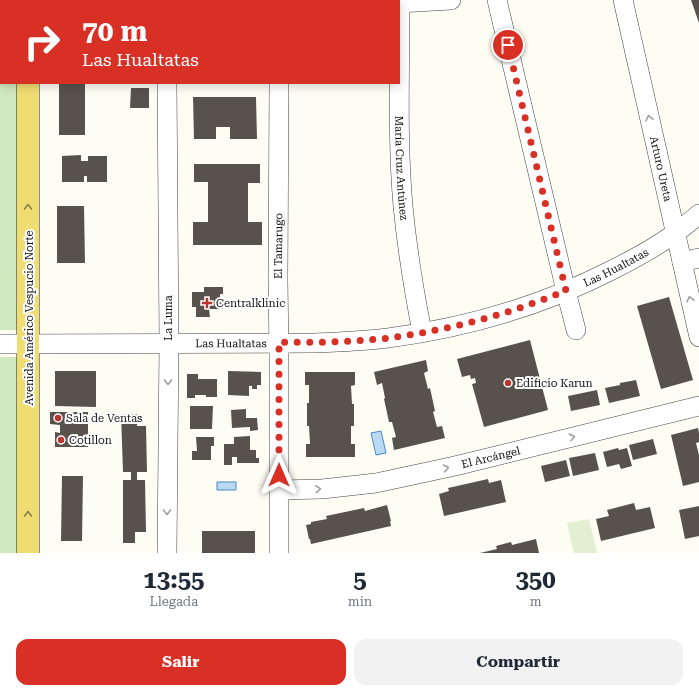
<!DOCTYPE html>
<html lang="es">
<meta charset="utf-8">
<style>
:root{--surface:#fff;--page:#f2f2f3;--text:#1f2937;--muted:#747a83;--accent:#d93025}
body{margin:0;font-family:"Roboto Serif",serif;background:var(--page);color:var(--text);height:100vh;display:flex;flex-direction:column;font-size:15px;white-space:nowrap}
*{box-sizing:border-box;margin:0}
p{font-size:13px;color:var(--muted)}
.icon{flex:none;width:22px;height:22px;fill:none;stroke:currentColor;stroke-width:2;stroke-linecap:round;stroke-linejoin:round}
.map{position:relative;height:553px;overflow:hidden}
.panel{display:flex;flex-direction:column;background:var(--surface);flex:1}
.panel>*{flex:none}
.top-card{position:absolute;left:0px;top:0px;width:400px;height:84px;box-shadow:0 2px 10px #0003;background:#d93025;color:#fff;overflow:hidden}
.pin{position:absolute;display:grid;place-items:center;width:34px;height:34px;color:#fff;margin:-17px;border:2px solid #fff;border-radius:50%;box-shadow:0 1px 4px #0007}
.me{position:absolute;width:44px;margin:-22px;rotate:0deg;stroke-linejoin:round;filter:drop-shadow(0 0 3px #0008)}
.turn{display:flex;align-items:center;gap:14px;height:84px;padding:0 16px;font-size:18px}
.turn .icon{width:52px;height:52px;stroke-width:2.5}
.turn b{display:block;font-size:28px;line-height:34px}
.eta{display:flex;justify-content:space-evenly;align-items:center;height:68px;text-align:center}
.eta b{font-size:24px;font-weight:700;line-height:28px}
.primary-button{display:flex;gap:8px;margin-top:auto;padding:8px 16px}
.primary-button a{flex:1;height:46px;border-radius:12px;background:var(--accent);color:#fff;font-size:16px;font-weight:700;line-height:46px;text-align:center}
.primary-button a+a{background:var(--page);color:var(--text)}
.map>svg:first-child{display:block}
.green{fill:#d0e8bf}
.pitch{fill:#e2efd0}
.water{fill:#bcd9f3;stroke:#4788c6}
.building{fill:#58524d}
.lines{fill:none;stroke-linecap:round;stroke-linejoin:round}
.minor-casing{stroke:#434343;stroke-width:20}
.major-casing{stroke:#212121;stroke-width:23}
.minor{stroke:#fff;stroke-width:19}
.major{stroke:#f0dd72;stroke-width:22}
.oneway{stroke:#9f9f9f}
.oneway2{stroke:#8b8146}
.route{stroke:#d93025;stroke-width:7;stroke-dasharray:0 12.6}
.poi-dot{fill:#b9352f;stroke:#fff;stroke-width:1.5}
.labels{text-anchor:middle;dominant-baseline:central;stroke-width:4;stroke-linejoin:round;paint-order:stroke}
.street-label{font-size:11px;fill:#101010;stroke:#fff}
.poi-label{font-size:11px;fill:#101010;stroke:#fff;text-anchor:start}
</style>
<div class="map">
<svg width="699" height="553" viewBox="0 0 699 553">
<rect width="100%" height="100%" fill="#fefdf4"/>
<path class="green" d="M0,8H1V83H18L17,330H0Z
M0,357H18L19,553H0Z"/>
<path class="pitch" d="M589,519L597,553H574L567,523Z"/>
<path class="water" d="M381,431L386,453L376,455L371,433Z
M217,482H236V490H217Z"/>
<path class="building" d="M691,0H699V23Z
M59,83H85V135H59Z
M131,88H149V108H130Z
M193,97H256L257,139H230V127H216V139H194Z
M81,155V161H88V156H107V182H87V176H84V182H62V156Z
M194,164H260V183H248V222H262V245H193V222H208V182H194Z
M57,206H84L85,263H57Z
M204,287H223V294H220V298H223V309H209L210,317H196V307H192V292H204Z
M669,297L693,380L661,389L637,306Z
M530,340L548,410L484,427L472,384L476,383L475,378L471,379L470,375L462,377L457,359Z
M426,360L428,371L424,373L428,389L430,388L435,411L433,412L437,427L442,426L445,438L394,450L392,438L396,437L392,422H389L384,399L385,398L382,383L377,385L374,372Z
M55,371H96V407L55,406Z
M228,371L261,372V385H257V389H252V386H249V396L228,395Z
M305,372H355V385L351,386L352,404H354V426H351V444H355V457H306V444H310L309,426H307V403H309V385H305Z
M187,374H198V379H217V397H206V395H195V398H187Z
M636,380L640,396L609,403L605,388L620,385V383Z
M597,390L600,405L571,411L568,396Z
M190,406H213L212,429H190Z
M246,409V418H257L258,430L250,431V427L232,428L231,410Z
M50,412H88V447H55V432L60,433V425L50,424Z
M121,414H137V426H146L147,472H137V480H145L146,532H135V543H123V480H131V472H123Z
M698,428L699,433V442L696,443L699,455V482L683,486L671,435Z
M250,436V450H256V458H259V463H237V457H232V465H224V444H234V437Z
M196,437H214V446H211V460H192V451H197Z
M653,439L657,454L633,460L629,445Z
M618,448L619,450L627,448L632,466L621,469L619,464L607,467L603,452Z
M595,453L599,470L573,476L569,458Z
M566,460L570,476L545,482L541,466Z
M62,476H83L82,541H61Z
M488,479L489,483L501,480L506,502L444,516L439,494L449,491L448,488Z
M634,503L636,510L650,507L655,528L601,541L596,519L609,516L607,510Z
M387,505L391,521H390L391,526L311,544L310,539H309L306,525L311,524V522L327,519L326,516L364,508L365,511Z
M699,506V536L685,539L679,510Z
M202,531H255V553H202Z
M536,539L539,553H480L497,549L496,546L511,542L512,545Z"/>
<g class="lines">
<defs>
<g id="minor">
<path d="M167,0V1"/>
<path d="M279,0V1"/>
<path d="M310,0L342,1"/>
<path d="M497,0L566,291L576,330"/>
<path id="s1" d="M623,0L699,337"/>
<path d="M399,3L451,0"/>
<path id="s2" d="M400,3C400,70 397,139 403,206C407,248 414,291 422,332"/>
<path d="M682,262L699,258"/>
<path id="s3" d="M0,344L315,343C340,342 364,341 388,338C465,328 541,306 610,271C632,260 655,248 675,233C684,227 691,221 699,214"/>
<path id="s4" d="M279,490L322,489L376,483L455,466L699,406"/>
<path d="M167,553L169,343L167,83"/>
<path id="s5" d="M279,553V354L278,280L279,83"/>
</g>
<path id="major" d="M28,1V0
M28,83V553"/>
</defs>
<use href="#minor" class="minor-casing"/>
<use href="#major" class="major-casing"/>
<use href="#minor" class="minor"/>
<use href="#major" class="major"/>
</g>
<defs><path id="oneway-chevron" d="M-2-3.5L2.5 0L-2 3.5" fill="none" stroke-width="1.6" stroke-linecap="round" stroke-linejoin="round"/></defs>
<g class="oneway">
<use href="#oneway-chevron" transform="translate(649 118) rotate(-103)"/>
<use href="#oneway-chevron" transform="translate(690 299) rotate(-103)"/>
<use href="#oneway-chevron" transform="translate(168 382) rotate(90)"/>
<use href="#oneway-chevron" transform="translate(572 437) rotate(-14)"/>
<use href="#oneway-chevron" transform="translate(446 468) rotate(-12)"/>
<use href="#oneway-chevron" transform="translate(318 489) rotate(-3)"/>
<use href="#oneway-chevron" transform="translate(167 512) rotate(90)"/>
</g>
<g class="oneway2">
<use href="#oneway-chevron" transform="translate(28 207) rotate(-90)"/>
<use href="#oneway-chevron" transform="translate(28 514) rotate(-90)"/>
</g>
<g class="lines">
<path class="route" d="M279,475V342C316,343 353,342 389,338C426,333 464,325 500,314C522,308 544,299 566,291L508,45"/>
</g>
<g class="poi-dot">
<path d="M205 297h4v4h4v4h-4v4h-4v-4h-4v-4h4z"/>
<circle cx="508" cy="383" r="4"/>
<circle cx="58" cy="418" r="4"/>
<circle cx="61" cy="440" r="4"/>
</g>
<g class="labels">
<g class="street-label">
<text stroke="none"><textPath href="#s2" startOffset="165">María Cruz Antúnez</textPath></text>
<text stroke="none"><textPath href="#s1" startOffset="173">Arturo Ureta</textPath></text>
<text stroke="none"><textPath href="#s5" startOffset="307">El Tamarugo</textPath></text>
<text stroke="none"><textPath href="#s3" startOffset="628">Las Hualtatas</textPath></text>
<text transform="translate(29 318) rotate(-90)">Avenida Américo Vespucio Norte</text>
<text transform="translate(168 318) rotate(-90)">La Luma</text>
<text stroke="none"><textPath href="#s3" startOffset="231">Las Hualtatas</textPath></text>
<text stroke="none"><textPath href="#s4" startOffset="215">El Arcángel</textPath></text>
</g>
<g class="poi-label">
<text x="216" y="303">Centralklinic</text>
<text x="516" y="383">Edificio Karun</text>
<text x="66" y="418">Sala de Ventas</text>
<text x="69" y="440">Cotillon</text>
</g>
</g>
</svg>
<div class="pin" style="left:508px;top:45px;background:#d93025"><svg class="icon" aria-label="arrive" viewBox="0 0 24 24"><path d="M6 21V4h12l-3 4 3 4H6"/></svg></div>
<svg class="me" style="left:279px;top:475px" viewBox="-20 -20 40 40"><path d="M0-17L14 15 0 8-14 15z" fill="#d93025" stroke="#fff" stroke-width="4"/></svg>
<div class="top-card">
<div class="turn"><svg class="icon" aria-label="right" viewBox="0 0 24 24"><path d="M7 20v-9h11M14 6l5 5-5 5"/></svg><div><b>70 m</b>Las Hualtatas</div></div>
</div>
</div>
<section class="panel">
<div class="eta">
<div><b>13:55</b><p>Llegada</p></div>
<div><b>5</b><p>min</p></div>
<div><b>350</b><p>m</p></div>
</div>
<div class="primary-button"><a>Salir</a><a>Compartir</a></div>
</section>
